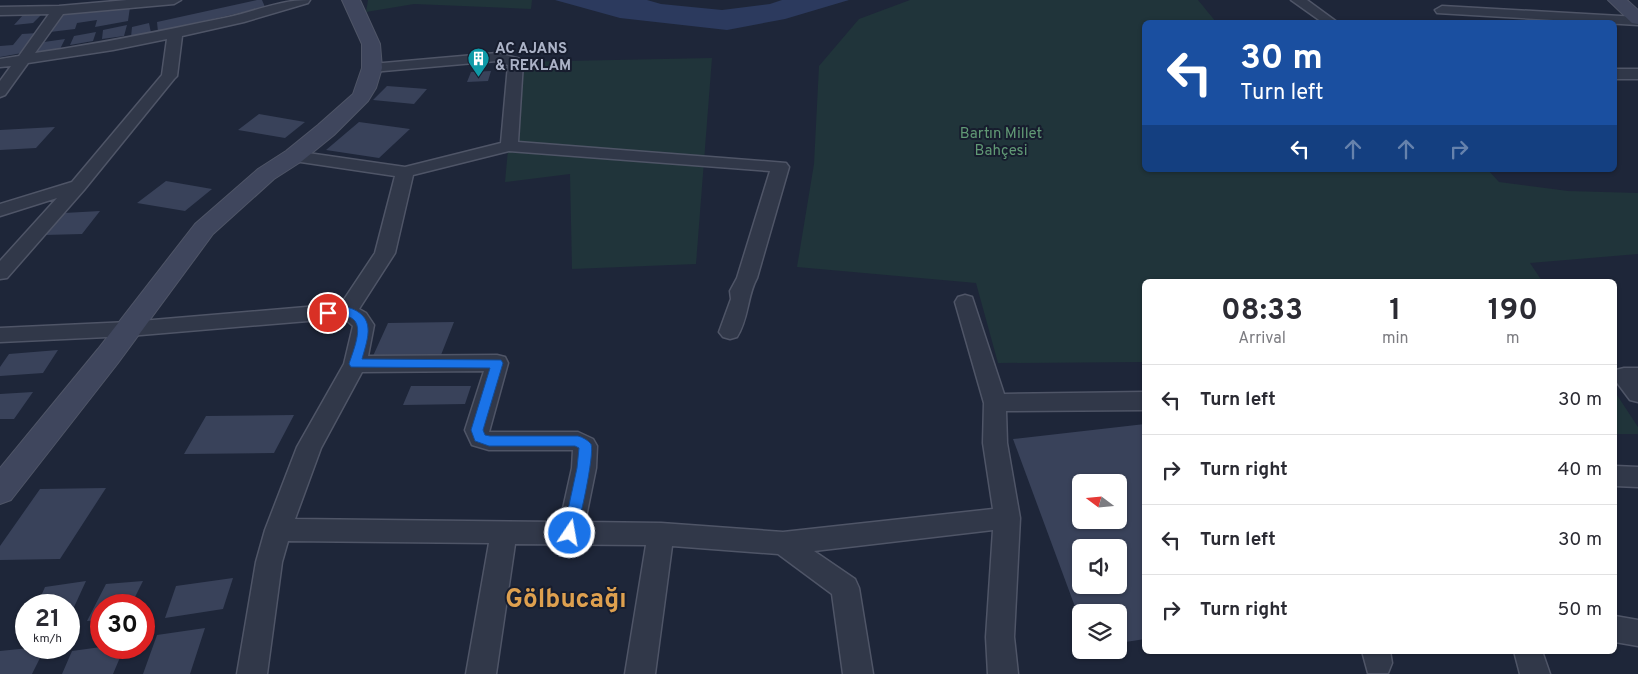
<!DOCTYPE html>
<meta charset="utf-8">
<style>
:root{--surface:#fff;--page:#f7f7f7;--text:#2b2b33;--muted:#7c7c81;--line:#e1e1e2}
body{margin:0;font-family:Overpass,sans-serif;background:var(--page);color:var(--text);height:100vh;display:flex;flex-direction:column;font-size:19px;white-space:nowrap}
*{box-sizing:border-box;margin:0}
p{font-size:16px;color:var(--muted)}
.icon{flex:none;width:28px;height:28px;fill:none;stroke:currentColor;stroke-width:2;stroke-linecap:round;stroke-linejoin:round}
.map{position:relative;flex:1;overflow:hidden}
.details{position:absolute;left:1142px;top:279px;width:475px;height:375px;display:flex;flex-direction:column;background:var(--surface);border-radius:8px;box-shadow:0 1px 4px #0004}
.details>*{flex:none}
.banner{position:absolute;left:1142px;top:20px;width:475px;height:152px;border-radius:8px;box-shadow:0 1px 4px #0004;background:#1a4fa0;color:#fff;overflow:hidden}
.needle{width:32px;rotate:286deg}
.buttons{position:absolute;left:1072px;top:474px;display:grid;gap:10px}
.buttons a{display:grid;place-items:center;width:55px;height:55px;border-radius:8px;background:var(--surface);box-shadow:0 1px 4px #0004;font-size:25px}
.speed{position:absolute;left:15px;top:594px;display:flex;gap:10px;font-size:25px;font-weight:700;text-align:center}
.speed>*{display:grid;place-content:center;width:65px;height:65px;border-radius:50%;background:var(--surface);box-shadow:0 1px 4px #0004;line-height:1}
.speed small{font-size:12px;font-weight:400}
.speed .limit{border:8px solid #d22;background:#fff;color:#111}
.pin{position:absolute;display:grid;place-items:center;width:42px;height:42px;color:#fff;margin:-21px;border:2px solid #fff;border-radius:50%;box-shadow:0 1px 5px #0007}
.me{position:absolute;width:55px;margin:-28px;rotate:12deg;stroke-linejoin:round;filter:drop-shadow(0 0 4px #0008)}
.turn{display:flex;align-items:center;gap:18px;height:105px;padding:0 15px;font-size:22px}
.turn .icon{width:65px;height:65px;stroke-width:2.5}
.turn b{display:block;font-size:35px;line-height:42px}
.lanes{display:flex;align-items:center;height:48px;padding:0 15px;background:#0003;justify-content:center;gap:25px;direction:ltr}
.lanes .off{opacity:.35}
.eta{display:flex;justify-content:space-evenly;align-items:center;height:85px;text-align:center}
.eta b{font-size:30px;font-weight:700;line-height:35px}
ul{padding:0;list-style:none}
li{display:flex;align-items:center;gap:15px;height:70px;padding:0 15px;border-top:1px solid var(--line)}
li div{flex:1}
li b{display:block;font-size:19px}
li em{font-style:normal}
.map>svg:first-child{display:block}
.green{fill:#20343a}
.water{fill:#2c3a5e}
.building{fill:#39425a;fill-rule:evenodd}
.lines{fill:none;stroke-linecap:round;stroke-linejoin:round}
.street-casing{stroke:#4f5567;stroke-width:3}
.secondary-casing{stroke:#4f5567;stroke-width:2}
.street{fill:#313849;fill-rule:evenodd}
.secondary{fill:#3f465d;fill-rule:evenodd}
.route{fill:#1a73e8;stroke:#114b97}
.labels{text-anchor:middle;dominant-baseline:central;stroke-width:4;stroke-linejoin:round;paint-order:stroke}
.far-poi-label{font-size:15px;font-weight:bold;fill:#abb2c6;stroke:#171d2e;text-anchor:start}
.far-park-label{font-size:15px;fill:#619975;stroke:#171d2e}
.near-district-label{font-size:26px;font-weight:bold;fill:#dea04f;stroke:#171d2e}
</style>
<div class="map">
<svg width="1638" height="674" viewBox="0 0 1638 674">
<rect width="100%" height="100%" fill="#1e2639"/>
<path class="green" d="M368,0H532L531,9L414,4L366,12Z
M910,0H1198L1216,22H1145V170H1488L1499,182L1568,191L1638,193V254L1530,263L1542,281H1145V362L998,363L976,283L797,267L814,164L819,66L859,19Z
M712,58L696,264L572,269L570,174L505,182L516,62Z
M1615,392L1638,427V434H1615Z"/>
<path class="water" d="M555,0H647L661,4L722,10L770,4L782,0H849L785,19L727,30L620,18Z"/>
<path class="building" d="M257,0H262L265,7L158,32L157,22Z
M130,7L128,21L95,27L97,20L77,23L75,29L50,32L61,13Z
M42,14L33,23L14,25L23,15Z
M149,23L151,33L131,37L132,27Z
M127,25L124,36L102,39L103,30Z
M96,32L93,41L70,45L74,36Z
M38,33L22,53L0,57V46L13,45L22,34Z
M65,39L60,49L37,52L44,42Z
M491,71L488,81L467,82L471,72Z
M387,86L427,89L414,104L373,100Z
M259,114L305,122L285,138L238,130Z
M359,122L410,129L379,158L326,150Z
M55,127L36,148L0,150V130Z
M166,181L212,189L185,211L137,203Z
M100,211L82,234L44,235L64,213Z
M454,322L441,355L373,356L388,323Z
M58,350L43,373L0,376V367L9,354Z
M411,386H471L465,404L403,405Z
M33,392L14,419H0V394Z
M294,415L274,453L184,454L206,416Z
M1145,424V639L1119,643V612H1081V623L1013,439ZM1081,482H1119V520H1081ZM1081,548H1119V585H1081Z
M106,488L60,559L0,560V546L40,489Z
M233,578L223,609L165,618L176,586Z
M86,581L69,618V605H37L45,587Z
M143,581L131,605H101V620L87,621L106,584Z
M205,628L190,674H143L157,635Z
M101,647L124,648L113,674H62L72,651Z
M29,648H45L32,674H0V651Z"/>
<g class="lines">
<defs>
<path id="street" d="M127,0H181L174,4L63,14L35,53C99,44 161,31 224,18C254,12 278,0 310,0L308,3L244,22L182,36L177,76L174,79L84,190L7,278L0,279V261L57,198L0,216V204L72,182L162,75L167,39L113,50L28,63L5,95L0,97V81L11,66L0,67V59L19,56L49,14L0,15V7L59,6Z
M1291,0H1307L1337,22H1322Z
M1442,6L1638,17V25L1437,13L1435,10Z
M497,53L521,59L523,62L518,142L786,163L789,167L757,278C747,296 749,318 737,337L730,339L723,337L719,332L731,299L730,291L737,278L770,171L509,151L413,175L395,253L359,309L366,313L374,325L368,356L497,355L505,357L508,363L489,432H578L593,439L597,446L596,468L585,522L661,523L783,532L993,509L983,443L984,403L955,302L958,297L965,295L972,297L1004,394L1145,392V410L1006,411L1007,443L1020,518L1014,637L1018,674H988L986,637L993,530L814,551L855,579L859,588L873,674H843L832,594L778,554L672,546L655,674H625L646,545L515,544L496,674H466L489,543L288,541L282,562L267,674H237L256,562L265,530L297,447L344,364L353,326L344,318L129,336L0,342V328L129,322L341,304L375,253L395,176L294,161L288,160L285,156L288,152L294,151L405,167L501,143L508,65L497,61L372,72L367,71L365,68L367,65L372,64ZM484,371L465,430L472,445L489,450H573L572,468L560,522L295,519L321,448L362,372Z
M1615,69H1638V79H1615Z
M1624,368H1638V402L1630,400L1615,380L1616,370Z
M1615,466L1638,467V487L1615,486Z
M1615,616L1638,620V646L1615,642Z
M1362,651H1390L1392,663L1388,673H1368Z
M1514,651H1542L1550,674H1520Z"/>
<path id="secondary" d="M342,0H360L380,44L382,68L376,88L368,101L334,135L302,161L274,179L213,234L118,363L11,500L0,504V468L98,349L195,224L258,169L286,151L318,125L353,94L362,68V44Z
M1608,0H1627L1638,10V24L1632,23Z"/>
</defs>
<use href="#street" class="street-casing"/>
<use href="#secondary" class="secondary-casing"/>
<use href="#street" class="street"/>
<use href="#secondary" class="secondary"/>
</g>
<path class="route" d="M347,307C377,316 368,337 362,359L501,360L503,363L483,430L485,435L490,436H578C582,437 588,440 591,444C595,453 579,527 574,537L570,539L565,537L563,533L577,468L579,448L575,446H489L475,441L471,430L490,368L351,367L349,364C355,345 370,313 337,316C330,316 326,318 322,313L328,309Z"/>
<defs>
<symbol id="building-pin" viewBox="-11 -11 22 30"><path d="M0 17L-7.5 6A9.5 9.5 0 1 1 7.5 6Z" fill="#0f9aa8" stroke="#171d2e"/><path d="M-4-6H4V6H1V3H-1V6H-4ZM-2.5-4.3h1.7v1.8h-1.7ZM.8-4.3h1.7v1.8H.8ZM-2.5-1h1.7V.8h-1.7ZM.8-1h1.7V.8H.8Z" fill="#fff"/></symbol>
</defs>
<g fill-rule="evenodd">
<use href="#building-pin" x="466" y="46" width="25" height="34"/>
</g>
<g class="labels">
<g class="far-poi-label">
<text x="495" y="49">AC AJANS<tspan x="495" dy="17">&amp; REKLAM</tspan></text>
</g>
<g class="far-park-label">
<text x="1001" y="134">Bartın Millet<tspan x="1001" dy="17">Bahçesi</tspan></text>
</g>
<g class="near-district-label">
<text x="566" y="600">Gölbucağı</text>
</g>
</g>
</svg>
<div class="buttons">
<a><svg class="needle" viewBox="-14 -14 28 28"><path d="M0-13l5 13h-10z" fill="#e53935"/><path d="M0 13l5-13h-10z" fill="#7c7c81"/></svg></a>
<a><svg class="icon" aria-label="sound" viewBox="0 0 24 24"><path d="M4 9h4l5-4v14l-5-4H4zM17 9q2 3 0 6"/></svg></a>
<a><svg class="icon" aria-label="layers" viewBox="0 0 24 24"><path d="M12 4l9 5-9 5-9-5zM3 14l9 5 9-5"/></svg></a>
</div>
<div class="speed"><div>21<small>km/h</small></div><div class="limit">30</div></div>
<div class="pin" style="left:328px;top:313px;background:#d93025"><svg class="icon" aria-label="arrive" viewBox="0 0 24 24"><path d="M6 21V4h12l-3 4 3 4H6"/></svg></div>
<svg class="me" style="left:570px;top:533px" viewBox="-20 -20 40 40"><circle r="17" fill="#1a73e8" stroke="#fff" stroke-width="3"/><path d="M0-11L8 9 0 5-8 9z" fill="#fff"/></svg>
<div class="banner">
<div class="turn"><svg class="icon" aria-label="left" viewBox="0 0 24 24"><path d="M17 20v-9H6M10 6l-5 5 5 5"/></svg><div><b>30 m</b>Turn left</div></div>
<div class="lanes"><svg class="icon" aria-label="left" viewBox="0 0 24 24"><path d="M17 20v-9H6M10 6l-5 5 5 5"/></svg><svg class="icon off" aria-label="ahead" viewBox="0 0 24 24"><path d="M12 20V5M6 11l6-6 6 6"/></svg><svg class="icon off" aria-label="ahead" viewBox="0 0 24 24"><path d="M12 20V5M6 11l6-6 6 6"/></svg><svg class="icon off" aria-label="right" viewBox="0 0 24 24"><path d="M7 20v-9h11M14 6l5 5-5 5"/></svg></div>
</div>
<section class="details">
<div class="eta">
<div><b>08:33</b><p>Arrival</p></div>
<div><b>1</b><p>min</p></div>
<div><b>190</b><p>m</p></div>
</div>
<ul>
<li><svg class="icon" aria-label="left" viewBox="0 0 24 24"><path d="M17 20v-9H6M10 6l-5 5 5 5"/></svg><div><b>Turn left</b></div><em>30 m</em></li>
<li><svg class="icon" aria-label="right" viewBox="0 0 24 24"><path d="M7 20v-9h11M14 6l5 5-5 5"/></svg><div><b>Turn right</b></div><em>40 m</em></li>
<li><svg class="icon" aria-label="left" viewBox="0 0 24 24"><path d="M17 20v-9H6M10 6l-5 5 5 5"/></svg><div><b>Turn left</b></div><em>30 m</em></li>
<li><svg class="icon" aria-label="right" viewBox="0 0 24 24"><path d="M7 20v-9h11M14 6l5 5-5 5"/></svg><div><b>Turn right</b></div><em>50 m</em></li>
</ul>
</section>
</div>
